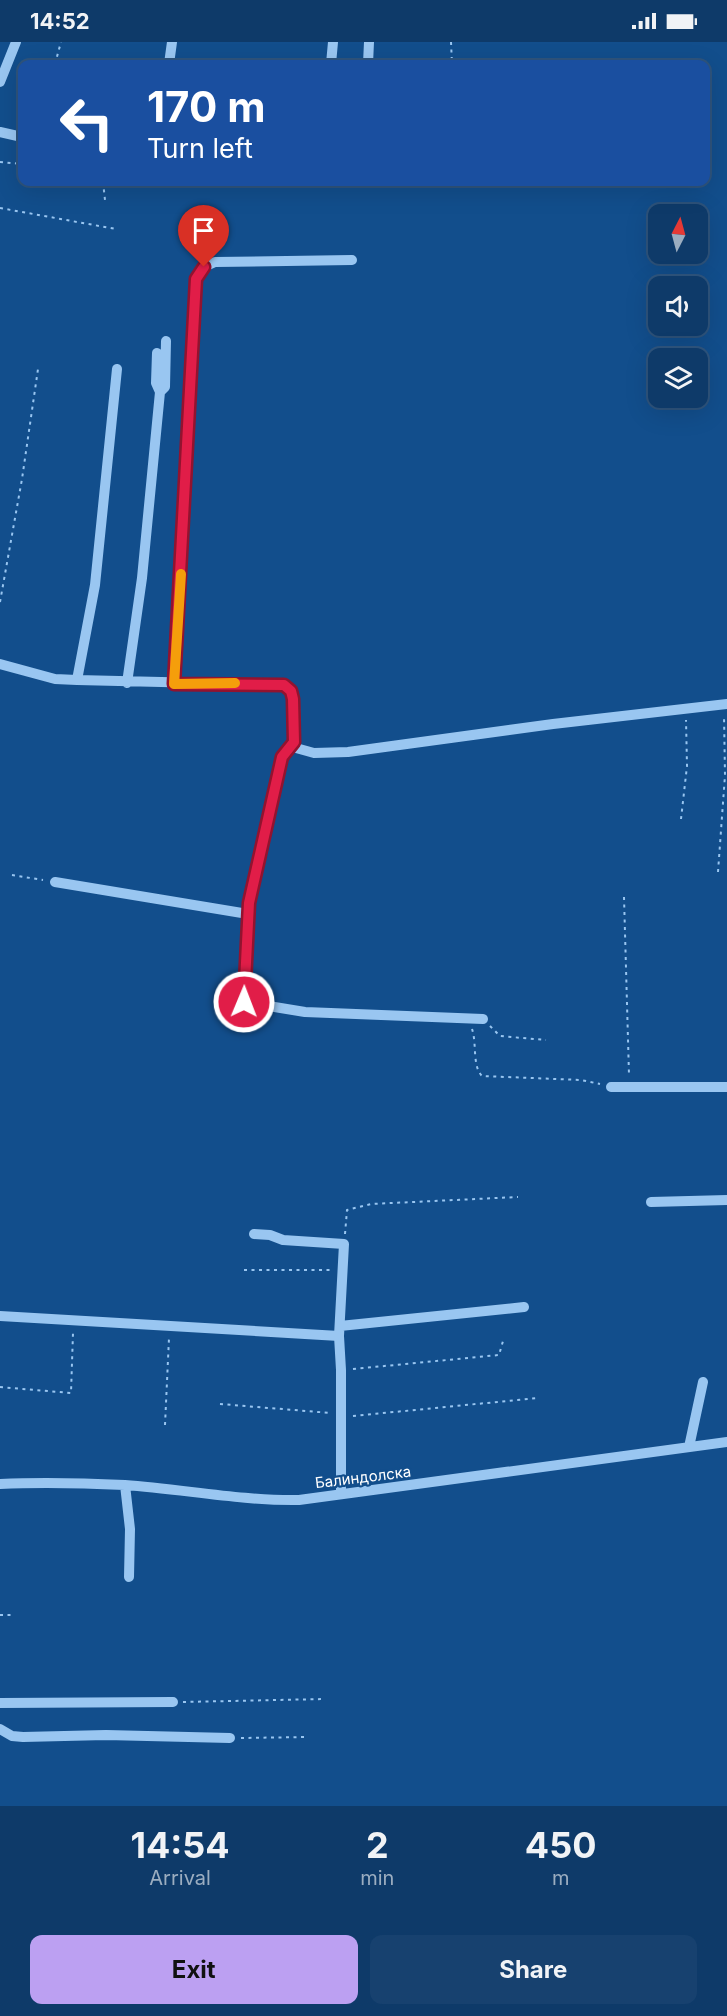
<!DOCTYPE html>
<meta charset="utf-8">
<style>
:root{--surface:#0e3a69;--page:#17416f;--text:#f1f3f6;--muted:#9badc0;--line:#2e547d;--accent:#bca0f2}
body{margin:0;font-family:Inter,sans-serif;background:var(--page);color:var(--text);height:100vh;display:flex;flex-direction:column;font-size:22px;white-space:nowrap}
*{box-sizing:border-box;margin:0}
p{font-size:20px;color:var(--muted)}
.icon{flex:none;width:33px;height:33px;fill:none;stroke:currentColor;stroke-width:2;stroke-linecap:round;stroke-linejoin:round}
.map{position:relative;height:1764px;overflow:hidden}
.side{display:flex;flex-direction:column;background:var(--surface);flex:1}
.side>*{flex:none}
.top-card{position:absolute;left:18px;top:18px;width:692px;height:126px;border-radius:12px;box-shadow:0 6px 24px #0002,0 0 0 2px var(--line);background:#1a4fa0;color:#fff;overflow:hidden}
.needle{width:39px;rotate:6deg}
.buttons{position:absolute;left:648px;top:162px;display:grid;gap:12px}
.buttons a{display:grid;place-items:center;width:60px;height:60px;border-radius:12px;background:var(--surface);box-shadow:0 6px 24px #0002,0 0 0 2px var(--line);font-size:30px}
.pin{position:absolute;display:grid;place-items:center;width:51px;height:51px;color:#fff;margin:-62px -26px;border-radius:50% 50% 50% 0;rotate:-45deg;box-shadow:0 0 6px #0007}
.pin .icon{rotate:45deg}
.me{position:absolute;width:66px;margin:-33px;rotate:1deg;stroke-linejoin:round;filter:drop-shadow(0 0 4px #0008)}
.turn{display:flex;align-items:center;gap:21px;height:126px;padding:0 30px;font-size:27px}
.turn .icon{width:78px;height:78px;stroke-width:2.5}
.turn b{display:block;font-size:42px;line-height:51px}
.eta{display:flex;justify-content:space-evenly;align-items:center;height:102px;text-align:center}
.eta b{font-size:36px;font-weight:700;line-height:42px}
.button{display:flex;gap:12px;margin-top:auto;padding:12px 30px}
.button a{flex:1;height:69px;border-radius:12px;background:var(--accent);color:#111;font-size:24px;font-weight:700;line-height:69px;text-align:center}
.button a+a{background:var(--page);color:var(--text)}
.status{display:flex;justify-content:space-between;align-items:center;height:42px;padding:0 30px;background:var(--surface);direction:ltr}
.status svg{height:16px;fill:currentColor}
.map>svg:first-child{display:block}
.lines{fill:none;stroke-linecap:round;stroke-linejoin:round}
.path{stroke:#99c6f1;stroke-width:2;stroke-dasharray:3 4.5;stroke-linecap:butt}
.minor{stroke:#99c6f1;stroke-width:10}
.route-casing{stroke:#92132f;stroke-width:15}
.route{stroke:#e11d48;stroke-width:10}
.slow{stroke:#f59e0b;stroke-width:10}
.labels{text-anchor:middle;dominant-baseline:central;stroke-width:4.5;stroke-linejoin:round;paint-order:stroke}
.street-label{font-size:15px;fill:#fff;stroke:#124e8c}
</style>
<div class="status"><b>14:52</b><svg viewBox="0 0 49 12"><path d="M0 12V9h3v3zM5 12V6h3v6zM10 12V3h3v9zM15 12V0h3v12zM26 1h20v11H26zM47 4h2v5h-2z"/></svg></div>
<div class="map">
<svg width="727" height="1764" viewBox="0 0 727 1764">
<rect width="100%" height="100%" fill="#124e8c"/>
<g class="lines">
<path class="path" d="M451,0L452,22
M55,22L61,0
M0,120L22,122
M103,140L105,158
M0,166L116,187
M0,560L22,437L38,327
M681,777L687,724L686,678
M718,830L725,733L724,674
M12,833L43,838
M624,855L629,1033
M490,984L500,994L546,998
M472,987C477,1001 472,1024 482,1034L581,1038L600,1042
M345,1192L347,1168L371,1162L518,1155
M244,1228H332
M353,1327L499,1313L503,1299
M0,1345L71,1351L73,1291
M220,1362L331,1371
M353,1374L538,1356
M165,1383L169,1296
M0,1573H15
M183,1660L324,1657
M241,1696L307,1695"/>
<path class="minor" d="M169,22L172,0
M331,22L333,0
M368,22L369,0
M0,40L16,0
M0,90L22,95
M157,311L156,341L160,350
M0,622L55,637L77,638L284,643L291,649L293,657L294,700L296,706L314,711L348,710L553,682L727,662
M77,638L95,543L117,327
M127,641L142,536L160,350L165,345L166,299
M174,642L196,237L204,225L215,220L352,218
M294,700L282,715L249,861L244,960L305,970L483,977
M55,840L248,872
M611,1045H727
M651,1160L727,1158
M254,1192L270,1193L283,1198L344,1202L339,1294L341,1328V1451
M0,1274L339,1294
M340,1284L524,1265
M689,1405L703,1340
M0,1442C42,1440 83,1441 125,1443C183,1447 241,1459 299,1458L727,1400
M125,1443L130,1487L129,1535
M0,1661L173,1660
M0,1687L12,1694L23,1695L106,1693L230,1696"/>
</g>
<g class="lines">
<defs>
<path id="route" d="M204,225L196,237L174,642L284,643L291,649L293,657L294,700L282,715L249,861L244,960"/>
</defs>
<use href="#route" class="route-casing"/>
<use href="#route" class="route"/>
<path class="slow" d="M181,532L174,642L235,641"/>
</g>
<g class="labels">
<g class="street-label">
<text transform="translate(363 1435) rotate(-7)">Балиндолска</text>
</g>
</g>
</svg>
<div class="buttons">
<a><svg class="needle" viewBox="-14 -14 28 28"><path d="M0-13l5 13h-10z" fill="#e53935"/><path d="M0 13l5-13h-10z" fill="#9badc0"/></svg></a>
<a><svg class="icon" aria-label="sound" viewBox="0 0 24 24"><path d="M4 9h4l5-4v14l-5-4H4zM17 9q2 3 0 6"/></svg></a>
<a><svg class="icon" aria-label="layers" viewBox="0 0 24 24"><path d="M12 4l9 5-9 5-9-5zM3 14l9 5 9-5"/></svg></a>
</div>
<div class="pin" style="left:204px;top:225px;background:#d93025"><svg class="icon" aria-label="arrive" viewBox="0 0 24 24"><path d="M6 21V4h12l-3 4 3 4H6"/></svg></div>
<svg class="me" style="left:244px;top:960px" viewBox="-20 -20 40 40"><circle r="17" fill="#e11d48" stroke="#fff" stroke-width="3"/><path d="M0-11L8 9 0 5-8 9z" fill="#fff"/></svg>
<div class="top-card">
<div class="turn"><svg class="icon" aria-label="left" viewBox="0 0 24 24"><path d="M17 20v-9H6M10 6l-5 5 5 5"/></svg><div><b>170 m</b>Turn left</div></div>
</div>
</div>
<section class="side">
<div class="eta">
<div><b>14:54</b><p>Arrival</p></div>
<div><b>2</b><p>min</p></div>
<div><b>450</b><p>m</p></div>
</div>
<div class="button"><a>Exit</a><a>Share</a></div>
</section>
